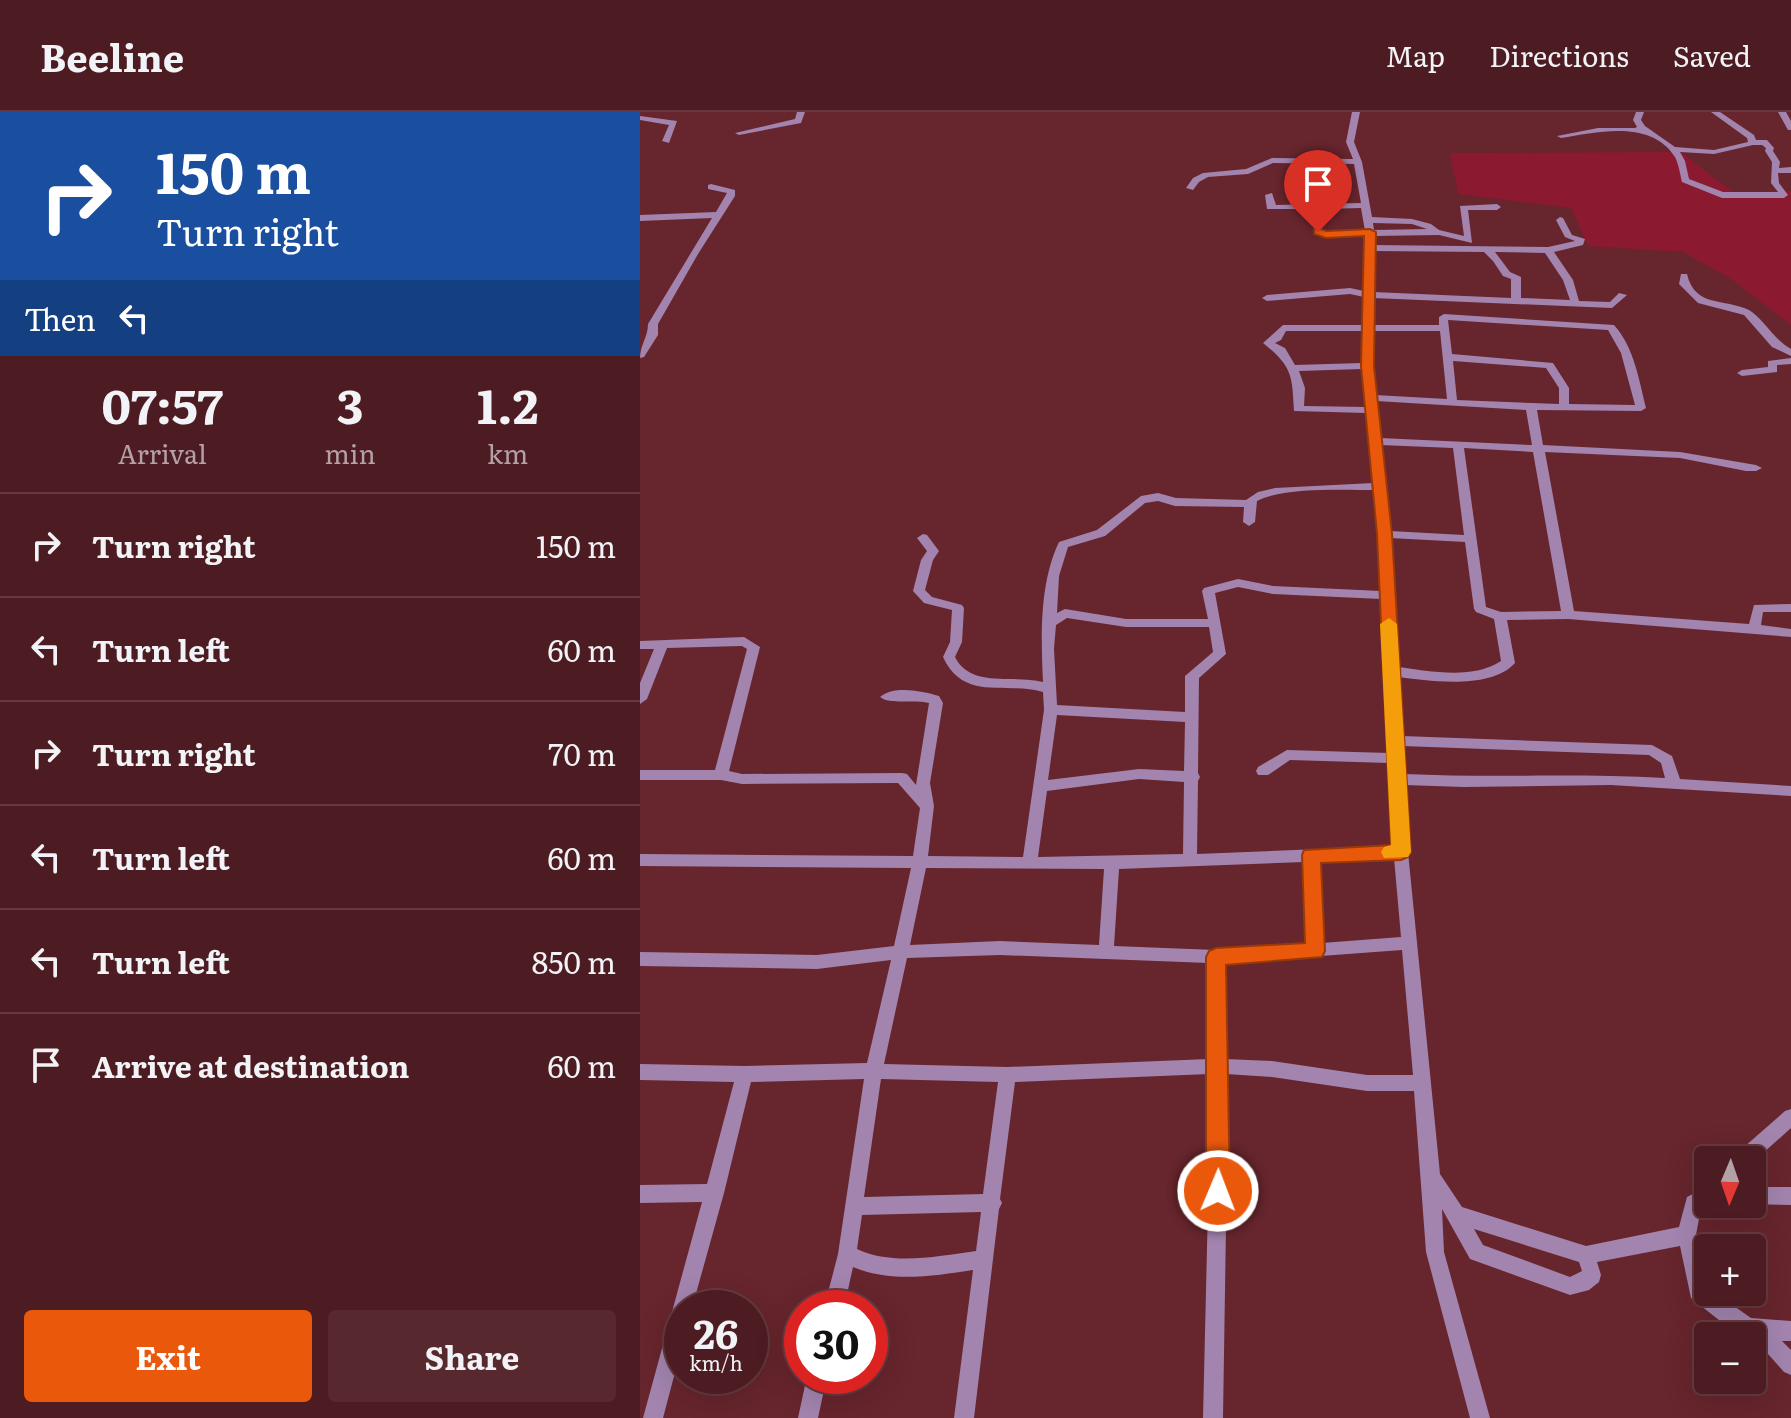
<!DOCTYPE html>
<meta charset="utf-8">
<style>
:root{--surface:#4d1c22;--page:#57292f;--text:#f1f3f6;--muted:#b3a1a5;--line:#643a40;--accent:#ea580c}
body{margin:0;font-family:Literata,serif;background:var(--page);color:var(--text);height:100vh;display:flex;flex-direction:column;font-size:30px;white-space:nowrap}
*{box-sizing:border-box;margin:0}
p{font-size:26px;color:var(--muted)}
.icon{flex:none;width:44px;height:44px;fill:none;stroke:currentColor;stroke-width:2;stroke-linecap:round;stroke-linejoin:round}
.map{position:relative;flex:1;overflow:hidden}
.sheet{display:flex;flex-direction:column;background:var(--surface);width:640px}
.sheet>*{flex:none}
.banner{background:#1a4fa0;color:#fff;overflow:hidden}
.needle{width:52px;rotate:182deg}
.controls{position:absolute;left:1054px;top:1034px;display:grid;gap:16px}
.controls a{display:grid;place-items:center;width:72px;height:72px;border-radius:8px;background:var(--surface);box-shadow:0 8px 32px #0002,0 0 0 2px var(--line);font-size:40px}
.speed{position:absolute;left:24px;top:1178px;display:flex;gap:16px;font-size:40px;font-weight:700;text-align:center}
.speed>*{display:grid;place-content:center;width:104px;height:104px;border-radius:50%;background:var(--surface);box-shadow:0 8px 32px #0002,0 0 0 2px var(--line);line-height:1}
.speed small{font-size:20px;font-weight:400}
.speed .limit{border:12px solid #d22;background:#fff;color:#111}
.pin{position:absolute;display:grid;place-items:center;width:68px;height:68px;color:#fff;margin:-82px -34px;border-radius:50% 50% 50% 0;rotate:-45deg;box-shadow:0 0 8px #0007}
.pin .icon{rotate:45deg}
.me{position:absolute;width:88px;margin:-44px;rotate:1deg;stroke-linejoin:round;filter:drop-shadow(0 0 6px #0008)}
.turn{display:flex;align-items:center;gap:28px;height:168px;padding:0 24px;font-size:36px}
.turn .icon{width:104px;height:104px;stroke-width:2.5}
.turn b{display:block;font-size:56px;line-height:68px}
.then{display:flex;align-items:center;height:76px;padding:0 24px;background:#0003;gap:16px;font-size:30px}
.eta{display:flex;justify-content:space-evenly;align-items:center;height:136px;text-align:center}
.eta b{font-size:48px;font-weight:700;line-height:56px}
.primary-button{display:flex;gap:16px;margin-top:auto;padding:16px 24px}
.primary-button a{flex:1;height:92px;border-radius:8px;background:var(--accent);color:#fff;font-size:32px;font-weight:700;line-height:92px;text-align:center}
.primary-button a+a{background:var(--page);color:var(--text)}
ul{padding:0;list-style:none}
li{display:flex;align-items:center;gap:24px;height:104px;padding:0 24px;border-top:2px solid var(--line)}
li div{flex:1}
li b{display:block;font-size:30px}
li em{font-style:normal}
header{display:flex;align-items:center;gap:48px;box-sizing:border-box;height:112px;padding:0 40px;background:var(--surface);border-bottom:2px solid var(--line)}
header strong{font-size:38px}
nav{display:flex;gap:44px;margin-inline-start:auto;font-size:28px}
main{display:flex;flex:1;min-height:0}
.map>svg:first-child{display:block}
.green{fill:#8b1930}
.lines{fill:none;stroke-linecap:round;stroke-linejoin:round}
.minor{fill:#a284ae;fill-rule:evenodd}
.route{fill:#ea580c;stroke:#983908;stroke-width:2}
.slow{fill:#f59e0b}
</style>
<header>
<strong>Beeline</strong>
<nav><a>Map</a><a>Directions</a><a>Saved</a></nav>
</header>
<main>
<section class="sheet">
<div class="banner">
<div class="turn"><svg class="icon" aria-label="right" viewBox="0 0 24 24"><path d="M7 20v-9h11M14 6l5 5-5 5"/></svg><div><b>150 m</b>Turn right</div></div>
<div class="then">Then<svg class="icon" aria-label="left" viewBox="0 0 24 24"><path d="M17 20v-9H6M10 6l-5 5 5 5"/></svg></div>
</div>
<div class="eta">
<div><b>07:57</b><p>Arrival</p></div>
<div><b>3</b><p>min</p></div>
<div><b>1.2</b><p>km</p></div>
</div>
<ul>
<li><svg class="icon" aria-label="right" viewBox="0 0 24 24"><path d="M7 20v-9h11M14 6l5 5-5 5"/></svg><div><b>Turn right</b></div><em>150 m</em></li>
<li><svg class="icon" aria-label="left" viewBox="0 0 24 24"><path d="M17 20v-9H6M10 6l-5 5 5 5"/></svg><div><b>Turn left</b></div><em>60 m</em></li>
<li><svg class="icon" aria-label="right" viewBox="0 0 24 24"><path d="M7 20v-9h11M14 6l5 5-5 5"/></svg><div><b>Turn right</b></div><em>70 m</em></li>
<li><svg class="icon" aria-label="left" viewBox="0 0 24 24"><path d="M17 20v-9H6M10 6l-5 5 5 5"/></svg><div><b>Turn left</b></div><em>60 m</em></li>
<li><svg class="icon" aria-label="left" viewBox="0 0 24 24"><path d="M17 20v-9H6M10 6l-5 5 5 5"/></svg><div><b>Turn left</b></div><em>850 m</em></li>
<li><svg class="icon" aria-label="arrive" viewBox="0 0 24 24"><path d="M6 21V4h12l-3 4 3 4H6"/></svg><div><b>Arrive at destination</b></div><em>60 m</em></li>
</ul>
<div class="primary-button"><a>Exit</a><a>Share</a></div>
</section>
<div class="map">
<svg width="1151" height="1306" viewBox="0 0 1151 1306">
<rect width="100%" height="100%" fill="#67252d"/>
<path class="green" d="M1041,40L1093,80L1151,79V213L1091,167L1043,140L948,134L931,96L818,82L810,41Z"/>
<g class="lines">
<path class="minor" d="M157,0H165L161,11L99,23L95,21L155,7Z
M712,0H720L714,30L722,50L732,105L772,107L791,112L799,118L824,124L820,94L857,92L861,95L857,98H828L832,131L799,123L734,124V133L908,135L935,129L925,125L916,108L920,105L923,106L932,123L945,127L943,133L914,140L933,168L939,189L970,190L979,181L987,183L972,196L733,186V213H799V205L804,202L974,213C994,235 999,268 1006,296L1001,299L897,298L903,333L1040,340L1116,353L1122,356L1116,359H1106L1040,346L905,340L934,499L1109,512L1114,493L1151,492V500H1123L1121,513L1151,517V525L928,507L867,508L875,551C851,578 790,569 758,565L762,624L1012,633L1032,644L1040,667L1151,674V684L971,673L824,675L764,673L768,740L800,1062L822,1095L946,1134L1039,1115L1047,1085L1068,1074L1069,1092L1061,1096L1056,1123L1068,1180H1074L1111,1206L1151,1209V1229H1142L1151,1238V1263L1144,1260L1112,1224L1103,1222L1084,1212L1051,1186L1040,1134L957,1150L961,1163L959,1170L949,1178L930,1183L830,1147L802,1097L804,1140L850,1306H830L786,1140L774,979H727L632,965L586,962L587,1051L583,1306H563L569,1051V962L375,970L360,1087L362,1091L359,1097L334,1306H314L333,1158C293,1164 251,1171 213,1155L204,1196H184L198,1142L224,967L111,970L84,1081L52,1196H42V1234L23,1306H3L62,1090L0,1091V1073L67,1072L94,970L0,968V952L105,954L227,951L251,848L177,857L0,854V840L177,843L254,834L271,756L0,754V742L273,744L280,696L258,671L102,672L81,668H0V658H75L107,537L102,534L27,536L7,587L0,592V571L14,537H0V529L104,525L120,535L89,659L102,662L262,661L267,662L276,673L289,591C274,587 250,593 240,585C254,573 282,579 299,584L303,591L290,671L294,694L288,744L383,745L404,598L403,580C364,569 324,590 303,545L310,530L312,498L284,491L273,479L281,448L287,439L277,426L283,422L287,423L299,439L293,448L285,478L292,485L322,493L324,496L322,530L315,545C331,577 374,562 403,570C401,525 399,472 419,430L457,418L501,384L518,381L536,386L606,388L618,380L635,376L733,371L726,301L654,299C652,264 653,255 623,231L643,213H723L724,185L710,182L627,189L622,186L627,183L710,176L724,179L725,124H678L674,120V97H627L625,83L632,81L636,93L721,91L714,52L633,51L608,62L568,65L559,70L553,78L546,76L553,66L563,61L606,57L632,46L713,47L706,30ZM721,96L725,119H682V97ZM733,111L772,112L787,117L734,118ZM734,139L844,140L853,149L863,164L871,167V186L733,180ZM855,140L905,141L923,168L930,188L881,186V165L870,160ZM808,208L968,218L981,241L995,293L929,292V276L913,251L812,242ZM646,219H723L722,251L655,253L645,236L635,231L641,228ZM733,219H800L807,287L735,283L732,254ZM813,249L906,256L919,276V292L817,288ZM722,257L726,295L664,294L665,276L659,259ZM736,289L886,298L892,333L740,326ZM740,333L813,336L824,423L750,419ZM824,336L893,340L921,499L861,500L846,495ZM734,378L741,479L633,474L598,467L564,476L562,479L568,507H486L425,497L417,501L419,464L428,435L465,424L505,391L518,389L535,394L604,395L603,410L609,414L615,410L617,389C642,375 704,378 734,378ZM750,426L825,430L834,497L836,500L854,507L861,549C833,568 789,559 758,555ZM598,475L633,482L741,487L749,641L647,638L618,655L616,659L618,663H628L650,648L749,651L753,734L557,742L558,669L560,665L558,661L559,566L586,542L575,481ZM427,506L486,515H569L573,540L545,564V600L417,593L414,537L416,513ZM417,603L545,610L544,659L499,657L408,668ZM762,634L1009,643L1021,651L1025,666C938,661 851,666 764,662ZM499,667L544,670L543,742L398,745L407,679ZM754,746L761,825L682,831L679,749ZM664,750L667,832L576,838L474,834L479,757ZM286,756L464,757L459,833L360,829L270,833ZM762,838L773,963H727L632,949L585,947L584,851ZM360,843L568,851L569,947L367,955L244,952L267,846ZM241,967L358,970L343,1082L224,1085ZM341,1100L336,1139C298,1144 253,1154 217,1137L222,1103ZM834,1117L939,1150L942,1159L930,1165L843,1133Z
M996,0H1004L1001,8L1005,14L1035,35L1074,38L1108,30L1107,26L1071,0H1080L1114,23L1116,28H1127L1134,36L1133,39L1140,50L1139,56L1151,55V61H1138L1139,71L1148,83L1144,86H1082L1042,70C1040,62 1039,53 1035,45C1011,7 958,20 921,26L917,24L958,16H995L997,15L993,8ZM1113,33H1122L1126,36L1125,39L1132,50L1131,71L1138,80H1083L1049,67L1045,49L1040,40L1074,42Z
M1138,0H1146L1151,9V18H1148Z
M0,4L37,9L29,31L22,29L29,13L0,8Z
M71,72L95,78V84L58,142L18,212V223L4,245L0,246C0,233 8,225 8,212L72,106L0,109V103L76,100L87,81L68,77V73Z
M1041,162H1047C1055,196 1084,186 1109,198C1123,206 1133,227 1151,237V244L1132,235L1104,203L1058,191L1039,172Z
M1151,246V252L1137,253V260L1102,264L1097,261L1102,258L1128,255V249Z
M1151,997V1016L1112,1051V1048H1093L1096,1042L1145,999Z
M1112,1075H1151V1093L1110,1092H1112Z
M167,1264H187L178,1306H158Z"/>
</g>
<path class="route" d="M678,116L687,119L730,117L736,120L734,254L752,422L771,740L768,745L761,748L681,751L685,839L682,845L586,853L590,1079L586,1087L578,1090L570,1087L566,1079V845L569,839L576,836L665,831L662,743L664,738L751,733L737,422L721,254L724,124L686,126L674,122V117Z"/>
<path class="slow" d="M749,506L757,512L771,740L768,745L744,746L741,740L744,735L751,733L740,512Z"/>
</svg>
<div class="controls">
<a><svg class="needle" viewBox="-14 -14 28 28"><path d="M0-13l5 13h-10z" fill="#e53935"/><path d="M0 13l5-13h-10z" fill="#b3a1a5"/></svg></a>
<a>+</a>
<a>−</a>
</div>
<div class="speed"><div>26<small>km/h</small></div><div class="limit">30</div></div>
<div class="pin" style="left:678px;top:120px;background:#d93025"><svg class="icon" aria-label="arrive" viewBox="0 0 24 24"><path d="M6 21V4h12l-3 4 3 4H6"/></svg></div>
<svg class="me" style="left:578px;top:1079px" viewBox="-20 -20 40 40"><circle r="17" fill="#ea580c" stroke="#fff" stroke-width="3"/><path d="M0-11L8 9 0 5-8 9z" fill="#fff"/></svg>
</div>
</main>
